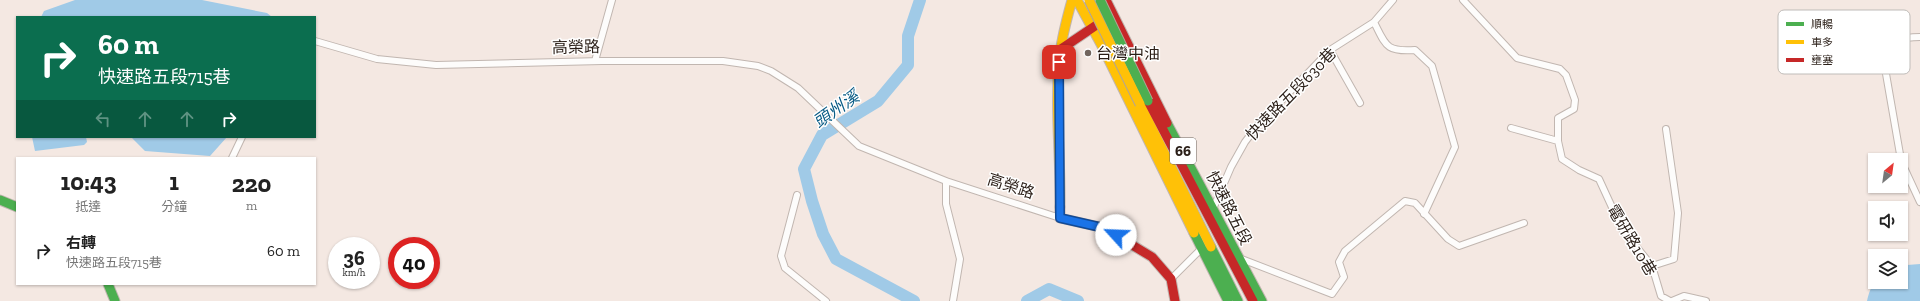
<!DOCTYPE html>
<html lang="zh-TW">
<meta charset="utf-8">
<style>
:root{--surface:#fff;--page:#f6f6f6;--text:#222;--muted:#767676}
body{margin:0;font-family:"Zilla Slab","Noto Sans TC",serif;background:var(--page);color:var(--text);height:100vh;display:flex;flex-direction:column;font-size:15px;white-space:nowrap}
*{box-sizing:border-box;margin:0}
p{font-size:13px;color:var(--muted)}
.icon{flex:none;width:22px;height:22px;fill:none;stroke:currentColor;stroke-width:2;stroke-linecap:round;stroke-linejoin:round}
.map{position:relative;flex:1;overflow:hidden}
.drawer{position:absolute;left:16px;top:157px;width:300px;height:128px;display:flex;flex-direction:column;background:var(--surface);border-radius:0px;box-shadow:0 1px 3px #0004}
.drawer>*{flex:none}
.hud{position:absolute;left:16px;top:16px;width:300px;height:122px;border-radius:0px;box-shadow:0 1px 3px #0004;background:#0b6e4f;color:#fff;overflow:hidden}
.needle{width:26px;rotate:29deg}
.fabs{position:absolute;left:1868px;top:153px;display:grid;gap:8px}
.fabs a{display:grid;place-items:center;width:40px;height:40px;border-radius:0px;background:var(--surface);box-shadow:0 1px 3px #0004;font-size:20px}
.speed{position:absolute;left:328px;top:237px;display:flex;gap:8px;font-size:20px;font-weight:700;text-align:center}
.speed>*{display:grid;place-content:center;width:52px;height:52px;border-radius:50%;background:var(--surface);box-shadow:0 1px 3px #0004;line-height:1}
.speed small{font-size:10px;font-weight:400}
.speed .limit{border:6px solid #d22;background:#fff;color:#111}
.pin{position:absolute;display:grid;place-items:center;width:34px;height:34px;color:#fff;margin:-17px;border-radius:8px;box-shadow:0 2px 6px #0006}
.me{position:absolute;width:44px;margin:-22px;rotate:295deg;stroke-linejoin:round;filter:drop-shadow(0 0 3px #0008)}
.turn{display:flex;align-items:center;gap:14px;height:84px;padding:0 16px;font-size:18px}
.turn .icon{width:52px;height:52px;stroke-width:2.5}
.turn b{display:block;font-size:28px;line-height:34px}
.lanes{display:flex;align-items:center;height:38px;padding:0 16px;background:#0003;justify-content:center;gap:20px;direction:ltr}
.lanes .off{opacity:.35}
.eta{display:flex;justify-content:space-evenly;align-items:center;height:68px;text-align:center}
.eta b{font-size:24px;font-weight:700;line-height:28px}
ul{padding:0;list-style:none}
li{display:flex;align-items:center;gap:12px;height:52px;padding:0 16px}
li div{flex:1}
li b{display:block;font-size:15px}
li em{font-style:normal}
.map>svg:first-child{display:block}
.water{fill:#a0cae7}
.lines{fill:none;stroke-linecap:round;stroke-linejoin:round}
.river{stroke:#a0cae7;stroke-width:12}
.street-casing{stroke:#c1b6b0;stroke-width:8}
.fast-casing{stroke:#c1b6b0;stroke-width:11}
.slow-casing{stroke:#c1b6b0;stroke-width:11}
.jam-casing{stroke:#c1b6b0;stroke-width:11}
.street{stroke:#fdfcfb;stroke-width:6}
.fast{stroke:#4caf50;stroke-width:9}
.slow{stroke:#ffc107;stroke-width:9}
.jam{stroke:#c62828;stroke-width:9}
.fast-bridge-casing{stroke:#b1a596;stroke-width:11;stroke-linecap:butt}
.slow-bridge-casing{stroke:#b1a596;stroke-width:11;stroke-linecap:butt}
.fast-bridge{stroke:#4caf50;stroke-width:9}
.slow-bridge{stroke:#ffc107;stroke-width:9}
.route-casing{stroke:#114b97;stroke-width:10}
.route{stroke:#1a73e8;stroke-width:7}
.poi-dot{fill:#71655e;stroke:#fff;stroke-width:1.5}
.labels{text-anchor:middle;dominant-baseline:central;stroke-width:3;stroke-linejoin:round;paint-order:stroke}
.shield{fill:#fff;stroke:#6a625d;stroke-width:1}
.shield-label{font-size:15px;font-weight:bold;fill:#2a1e17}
.street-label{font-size:16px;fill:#2a1e17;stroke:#fff}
.poi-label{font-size:16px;fill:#2a1e17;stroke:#fff;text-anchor:start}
.water-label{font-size:17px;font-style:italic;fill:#085b85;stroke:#fff}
.key{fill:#fff;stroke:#bfbcb9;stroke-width:1}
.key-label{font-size:11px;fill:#2a1e17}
</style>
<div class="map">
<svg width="1920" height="301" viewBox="0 0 1920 301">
<rect width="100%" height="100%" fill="#f4e8e2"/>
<path class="water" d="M75,0H202L267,13L272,17H41L44,11Z
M32,137H86L87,142L84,145L35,151Z
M131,137H227L210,156L145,151Z
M1920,264V301H1867C1873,276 1878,282 1901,282V269L1907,265Z"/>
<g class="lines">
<path class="river" d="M914,301L836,259L823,234L812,201L804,169L822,135L878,101L908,65V36L920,0
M1027,301L1049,289L1078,301"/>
<defs>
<path id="street" d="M1463,0L1517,58L1560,69L1566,75L1575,100L1574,109L1558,118V141L1562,159L1579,170L1599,179L1622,229L1652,266L1661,296L1670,301
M1374,22C1386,46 1386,52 1415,50L1432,66L1455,147L1424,214
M315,41L377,59L436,65L602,61H723L758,66L771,71L798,88L859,146L946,181L1060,218
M1330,50L1360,103
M595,61L612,0
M1511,128L1558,141
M232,158L242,137
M1901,160L1885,68C1885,63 1884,56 1886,52C1891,39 1908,37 1920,37
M1901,161L1920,202
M946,181V204L960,259L953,301
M797,195L781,256L785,268L826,301
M1213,209L1231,167L1245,142L1258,125L1330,50L1374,22L1393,0
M1239,258L1332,294L1344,277L1339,262L1345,251L1405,201L1415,203L1448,239L1459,246L1524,223
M1652,266L1674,259L1678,213L1666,129
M1171,279L1201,249
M1672,301L1684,296L1706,301"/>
<path id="fast" d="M1167,123L1262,301
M0,200L17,207
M1194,233L1228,301
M1211,247L1238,301
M108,284L115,301"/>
<path id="slow" d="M1077,0L1101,44L1194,233
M1140,104L1211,247
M1060,207C1061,156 1054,105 1060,54C1062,36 1067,18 1072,0"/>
<path id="jam" d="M1106,0L1167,123
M1061,49L1098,24
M1148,101L1253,301
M1060,207V218L1104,228L1152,257L1171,279L1175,301"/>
</defs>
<use href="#street" class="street-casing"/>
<use href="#fast" class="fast-casing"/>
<use href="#slow" class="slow-casing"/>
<use href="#jam" class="jam-casing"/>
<use href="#street" class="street"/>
<use href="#fast" class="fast"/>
<use href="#slow" class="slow"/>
<use href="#jam" class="jam"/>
<defs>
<path id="fast-bridge" d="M1100,0L1148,101"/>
<path id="slow-bridge" d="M1089,0L1140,104"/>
</defs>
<use href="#fast-bridge" class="fast-bridge-casing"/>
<use href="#slow-bridge" class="slow-bridge-casing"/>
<use href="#fast-bridge" class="fast-bridge"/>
<use href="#slow-bridge" class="slow-bridge"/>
</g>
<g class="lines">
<defs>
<path id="route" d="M1059,62L1060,218L1104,228L1116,235"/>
</defs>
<use href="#route" class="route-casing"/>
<use href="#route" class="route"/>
</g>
<circle class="poi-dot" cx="1088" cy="53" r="4"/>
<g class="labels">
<rect class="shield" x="1170" y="138" width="26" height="26" rx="3"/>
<g class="shield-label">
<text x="1183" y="151">66</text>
</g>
<g class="street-label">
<text transform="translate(576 47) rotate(-1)">高榮路</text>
<text transform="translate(1291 94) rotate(-46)">快速路五段630巷</text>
<text transform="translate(1011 186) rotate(18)">高榮路</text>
<text transform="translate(1229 208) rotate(63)">快速路五段</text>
<text transform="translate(1632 240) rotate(59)">電研路10巷</text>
</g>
<g class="poi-label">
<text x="1096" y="53">台灣中油</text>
</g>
<g class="water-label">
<text transform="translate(836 109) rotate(-35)">頭州溪</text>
</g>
</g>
<rect x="1778" y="10" width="132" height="64" rx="6" class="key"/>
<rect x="1786" y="22" width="18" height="4" fill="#4caf50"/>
<rect x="1786" y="40" width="18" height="4" fill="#ffc107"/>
<rect x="1786" y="58" width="18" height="4" fill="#c62828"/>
<g class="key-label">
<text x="1811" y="28">順暢</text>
<text x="1811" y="46">車多</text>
<text x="1811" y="64">壅塞</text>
</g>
</svg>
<div class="fabs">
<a><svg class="needle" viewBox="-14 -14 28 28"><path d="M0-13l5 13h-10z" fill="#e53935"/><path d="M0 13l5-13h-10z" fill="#767676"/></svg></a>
<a><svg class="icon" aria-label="sound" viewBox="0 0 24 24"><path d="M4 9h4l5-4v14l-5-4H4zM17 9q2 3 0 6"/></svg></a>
<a><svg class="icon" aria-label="layers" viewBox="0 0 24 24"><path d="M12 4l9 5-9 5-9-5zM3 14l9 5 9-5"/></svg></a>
</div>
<div class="speed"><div>36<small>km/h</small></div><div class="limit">40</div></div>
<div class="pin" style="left:1059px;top:62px;background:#d93025"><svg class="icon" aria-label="arrive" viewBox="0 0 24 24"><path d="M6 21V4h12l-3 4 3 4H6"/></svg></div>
<svg class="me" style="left:1116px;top:235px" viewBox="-20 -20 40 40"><circle r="19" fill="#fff"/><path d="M0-13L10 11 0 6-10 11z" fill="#1a73e8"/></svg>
<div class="hud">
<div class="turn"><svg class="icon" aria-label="right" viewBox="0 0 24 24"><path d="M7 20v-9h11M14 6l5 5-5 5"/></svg><div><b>60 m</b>快速路五段715巷</div></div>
<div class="lanes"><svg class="icon off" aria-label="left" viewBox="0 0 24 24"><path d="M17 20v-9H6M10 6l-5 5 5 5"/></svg><svg class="icon off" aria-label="ahead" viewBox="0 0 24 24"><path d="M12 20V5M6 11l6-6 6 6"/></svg><svg class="icon off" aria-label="ahead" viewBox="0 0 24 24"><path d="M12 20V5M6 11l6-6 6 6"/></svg><svg class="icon" aria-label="right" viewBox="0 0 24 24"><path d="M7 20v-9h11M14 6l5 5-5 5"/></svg></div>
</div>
<section class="drawer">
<div class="eta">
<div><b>10:43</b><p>抵達</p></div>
<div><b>1</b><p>分鐘</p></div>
<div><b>220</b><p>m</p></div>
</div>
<ul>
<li><svg class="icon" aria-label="right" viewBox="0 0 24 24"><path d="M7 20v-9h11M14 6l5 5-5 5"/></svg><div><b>右轉</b><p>快速路五段715巷</p></div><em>60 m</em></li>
</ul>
</section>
</div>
